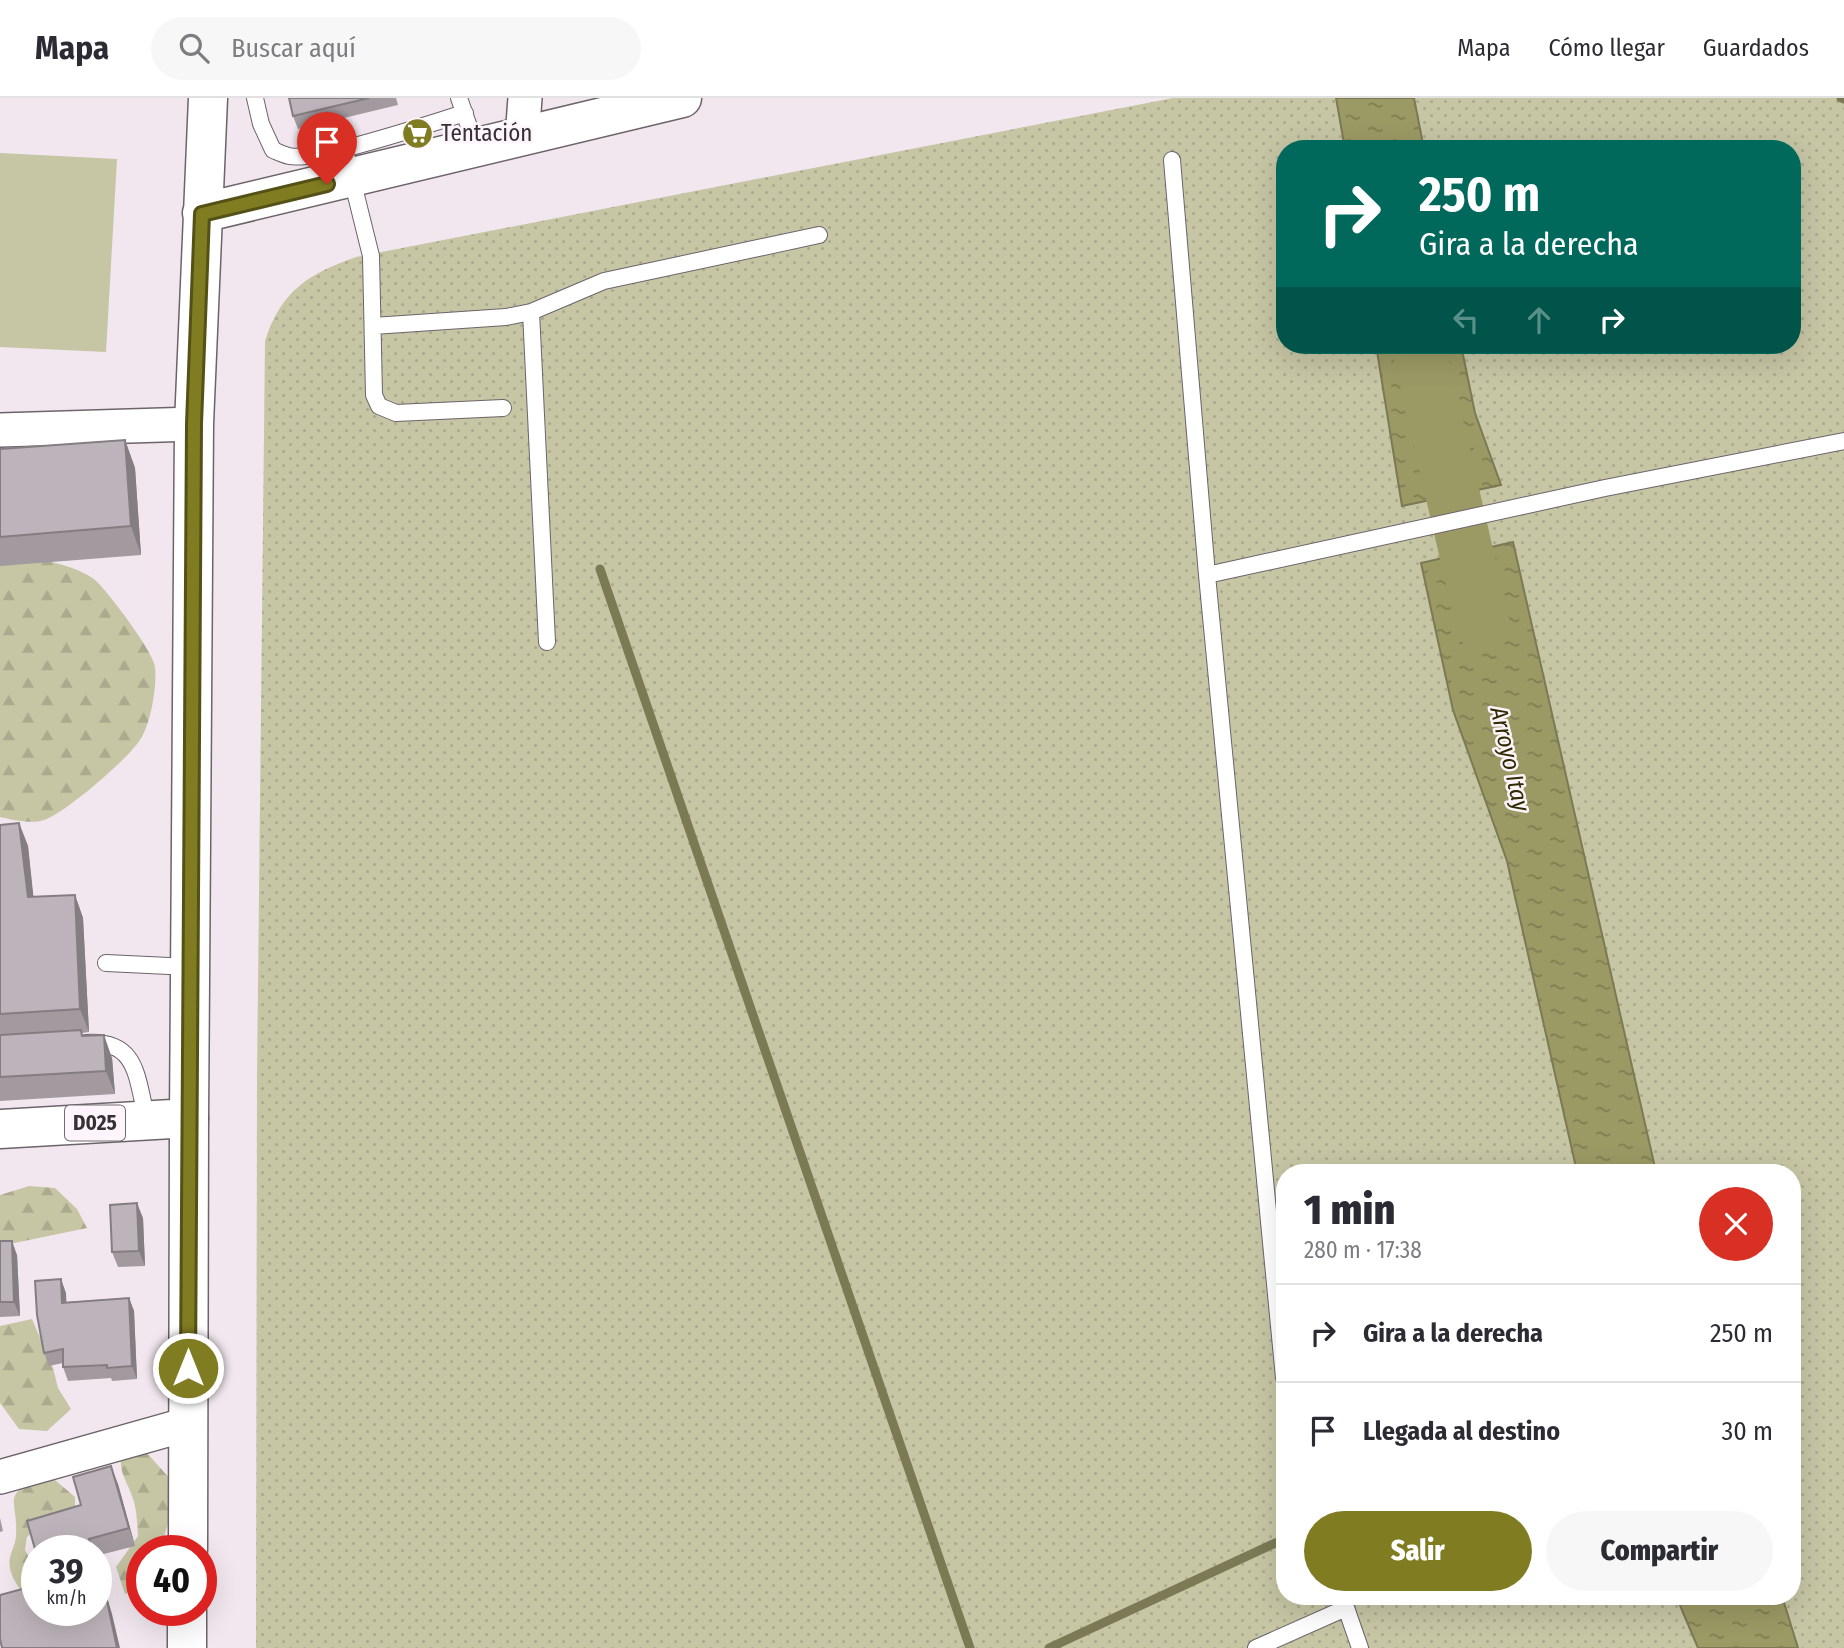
<!DOCTYPE html>
<html lang="es">
<meta charset="utf-8">
<style>
:root{--surface:#fff;--page:#f7f7f7;--text:#2b2b33;--muted:#7c7c81;--line:#e1e1e2;--accent:#807c22}
body{margin:0;font-family:"Fira Sans Condensed",sans-serif;background:var(--page);color:var(--text);height:100vh;display:flex;flex-direction:column;font-size:26px;white-space:nowrap}
*{box-sizing:border-box;margin:0}
p{font-size:23px;color:var(--muted)}
.icon{flex:none;width:38px;height:38px;fill:none;stroke:currentColor;stroke-width:2;stroke-linecap:round;stroke-linejoin:round}
.map{position:relative;flex:1;overflow:hidden}
.drawer{position:absolute;left:1276px;top:1066px;width:525px;height:441px;display:flex;flex-direction:column;background:var(--surface);border-radius:28px;box-shadow:0 7px 28px #0002}
.drawer>*{flex:none}
.banner{position:absolute;left:1276px;top:42px;width:525px;height:214px;border-radius:28px;box-shadow:0 7px 28px #0002;background:#00695c;color:#fff;overflow:hidden}
.speed{position:absolute;left:21px;top:1437px;display:flex;gap:14px;font-size:35px;font-weight:700;text-align:center}
.speed>*{display:grid;place-content:center;width:91px;height:91px;border-radius:50%;background:var(--surface);box-shadow:0 7px 28px #0002;line-height:1}
.speed small{font-size:18px;font-weight:400}
.speed .limit{border:10px solid #d22;background:#fff;color:#111}
.pin{position:absolute;display:grid;place-items:center;width:60px;height:60px;color:#fff;margin:-72px -30px;border-radius:50% 50% 50% 0;rotate:-45deg;box-shadow:0 0 7px #0007}
.pin .icon{rotate:45deg}
.me{position:absolute;width:77px;margin:-38px;rotate:0deg;stroke-linejoin:round;filter:drop-shadow(0 0 5px #0008)}
.turn{display:flex;align-items:center;gap:24px;height:147px;padding:0 28px;font-size:32px}
.turn .icon{width:91px;height:91px;stroke-width:2.5}
.turn b{display:block;font-size:49px;line-height:60px}
.lanes{display:flex;align-items:center;height:66px;padding:0 28px;background:#0003;justify-content:center;gap:35px;direction:ltr}
.lanes .off{opacity:.35}
.round{display:grid;place-items:center;flex:none;width:74px;height:74px;border-radius:37px;background:var(--page)}
.head{display:flex;align-items:center;justify-content:space-between;height:119px;padding:0 28px}
h1{font-size:42px;font-weight:800;line-height:52px}
.cta{display:flex;gap:14px;margin-top:auto;padding:14px 28px}
.cta a{flex:1;height:80px;border-radius:42px;background:var(--accent);color:#fff;font-size:28px;font-weight:800;line-height:80px;text-align:center}
.cta a+a{background:var(--page);color:var(--text)}
ul{padding:0;list-style:none}
li{display:flex;align-items:center;gap:21px;height:98px;padding:0 28px;border-top:2px solid var(--line)}
li div{flex:1}
li b{display:block;font-size:26px}
li em{font-style:normal}
header{display:flex;align-items:center;gap:42px;box-sizing:border-box;height:98px;padding:0 35px;background:var(--surface);border-bottom:2px solid var(--line)}
header strong{font-size:33px}
nav{display:flex;gap:38px;margin-inline-start:auto;font-size:24px}
.search{width:490px;height:63px;background:var(--page);display:flex;align-items:center;gap:18px;box-sizing:border-box;padding:0 24px;border-radius:38px;color:var(--muted);font-size:26px}
.map>svg:first-child{display:block}
.grass{fill:url(#grass-dots);fill-rule:evenodd}
.forest{fill:url(#forest-firs)}
.park{fill:#c6c6a5}
.water{fill:url(#water-ripples);stroke:#7c7a55;stroke-width:2}
.lines{fill:none;stroke-linecap:round;stroke-linejoin:round}
.stream{stroke:#7c7a55;stroke-width:9}
.river{stroke:#9b9964;stroke-width:54}
.service-casing{stroke:#6d636a;stroke-width:18}
.minor-casing{stroke:#6d636a;stroke-width:36}
.tertiary-casing{stroke:#6d636a;stroke-width:41}
.primary-casing{stroke:#6d636a;stroke-width:41}
.service{stroke:#fff;stroke-width:16}
.minor{stroke:#fff;stroke-width:33}
.tertiary{stroke:#fff;stroke-width:38}
.primary{stroke:#fff;stroke-width:38}
.wall{fill:#a39aa0}
.shaded-wall{fill:#847d82}
.building{fill:#bdb3ba;stroke:#847d82;stroke-width:2}
.route-casing{stroke:#535116;stroke-width:18}
.route{stroke:#807c22;stroke-width:12}
.labels{text-anchor:middle;dominant-baseline:central;stroke-width:5;stroke-linejoin:round;paint-order:stroke}
.shield{fill:#fef5fc;stroke:#716b6f;stroke-width:2}
.shield-label{font-size:21px;font-weight:bold;fill:#343033}
.poi-label{font-size:23px;fill:#343033;stroke:#fef5fc;text-anchor:start}
.water-label{font-size:24px;font-style:italic;fill:#2e2b00;stroke:#fef5fc}
</style>
<header>
<strong>Mapa</strong>
<div class="search"><svg class="icon" aria-label="search" viewBox="0 0 24 24"><circle cx="10" cy="10" r="6"/><path d="M15 15l6 6"/></svg>Buscar aquí</div>
<nav><a>Mapa</a><a>Cómo llegar</a><a>Guardados</a></nav>
</header>
<div class="map">
<svg width="1844" height="1550" viewBox="0 0 1844 1550">
<defs>
<pattern id="grass-dots" width="8" height="8" patternUnits="userSpaceOnUse" patternTransform="scale(1.75)"><rect width="8" height="8" fill="#c6c6a5"/><path d="M2 2h.1M6 6h.1" fill="none" stroke="#abaa8e" stroke-width="1.8" stroke-linecap="round"/></pattern>
<pattern id="forest-firs" width="22" height="20" patternUnits="userSpaceOnUse" patternTransform="scale(1.75)"><rect width="22" height="20" fill="#c6c6a5"/><path d="M5 1l3.5 6h-7zM16 11l3.5 6h-7z" fill="#abaa8e"/></pattern>
<pattern id="water-ripples" width="26" height="14" patternUnits="userSpaceOnUse" patternTransform="scale(1.75)"><rect width="26" height="14" fill="#9b9964"/><path d="M2 4q2-2 4 0t4 0M15 11q2-2 4 0t4 0" fill="none" stroke="#7f7d53"/></pattern>
</defs>
<rect width="100%" height="100%" fill="#f2e7ef"/>
<path class="grass" d="M1173,0H1844V1550H256L257,979L265,243C281,193 308,176 356,159ZM1284,51H1792V247H1284ZM1284,1074H1792V1498H1284Z"/>
<path class="forest" d="M20,456C44,463 76,467 95,482C107,492 155,556 155,569C157,589 151,625 140,642C128,661 68,712 47,721C33,727 14,722 0,719V466Z
M29,1088L55,1090L77,1111L87,1130L0,1148V1097Z
M32,1221L53,1270L58,1290L71,1311L47,1333L19,1331L0,1305V1228Z
M122,1351L147,1355L172,1383L169,1422L161,1449L159,1452H142V1488L125,1496L116,1469L138,1438C137,1426 137,1415 134,1404C128,1382 117,1376 122,1351Z
M42,1377L55,1382L75,1399V1411L36,1431L27,1439L25,1452L31,1463L33,1490L25,1499C17,1486 7,1475 10,1459C12,1452 16,1444 16,1437C18,1399 0,1400 42,1377Z"/>
<path class="park" d="M0,55L117,61L106,254L0,249Z"/>
<path class="water" d="M1336,0H1414L1424,51H1345Z
M1376,247H1461L1475,315L1501,387L1402,408Z
M1513,444L1656,1074H1577L1507,763L1453,612L1421,465Z
M1676,1498H1782L1798,1550H1698Z"/>
<g class="lines">
<path class="stream" d="M1841,0L1844,1
M600,471L970,1550
M1049,1550L1284,1441"/>
<path class="river" d="M1418,247L1483,527"/>
<defs>
<path id="service" d="M255,0L261,26L273,52C278,54 284,57 289,58C317,64 431,25 465,15
M459,0L476,49
M344,49L371,158L374,297L379,308L396,315L503,310
M1172,62L1207,477L1284,1280
M531,214L547,544
M373,228L506,219L531,214L604,183L819,137
M1207,477L1605,390L1844,343
M106,865L190,869
M86,945C139,942 136,980 147,1021
M1342,1498L1360,1550
M1256,1550L1346,1510"/>
<path id="minor" d="M522,40L525,0
M0,332L194,326
M0,1379L188,1326"/>
<path id="tertiary" d="M188,1452L189,1020
M187,1550V1512"/>
<path id="primary" d="M202,115L682,0
M0,1031L189,1020L194,326L208,0"/>
</defs>
<use href="#service" class="service-casing"/>
<use href="#minor" class="minor-casing"/>
<use href="#tertiary" class="tertiary-casing"/>
<use href="#primary" class="primary-casing"/>
<use href="#service" class="service"/>
<use href="#minor" class="minor"/>
<use href="#tertiary" class="tertiary"/>
<use href="#primary" class="primary"/>
</g>
<path class="wall" d="M289,0H396L398,7L298,31L293,18Z
M125,342L135,370L141,457L0,468V351Z
M19,725L28,748L33,799L75,797L83,820L89,934L82,935L83,938L112,960L115,996L0,1003V727Z
M143,1120L145,1168L118,1169L112,1154Z
M0,1143L17,1157L20,1218L0,1219Z
M66,1195V1204L129,1200L134,1213L137,1281L112,1283L111,1280L68,1283L63,1269V1265L49,1268L44,1255Z
M118,1386L135,1448L96,1458V1452H37L81,1407Z
M0,1420L3,1433L0,1434Z"/>
<path class="shaded-wall" d="M125,342L135,370L141,457L131,428Z
M19,725L28,748L36,822L28,799Z
M75,797L83,820L89,934L80,911Z
M104,937L112,960L115,996L106,973Z
M137,1105L143,1120L145,1168L139,1153Z
M12,1143L17,1157L20,1218L14,1204Z
M61,1181L66,1195L67,1218L62,1205Z
M129,1200L134,1213L137,1281L132,1268Z
M111,1368L118,1386L135,1448L129,1430Z
M96,1463L112,1516L120,1550H117L96,1467Z"/>
<path class="building" d="M289,0H369L293,18Z
M125,342L131,428L0,439V351Z
M19,725L28,799L75,797L80,911L0,916V727Z
M81,932L82,938L104,937L106,973L0,979V937Z
M137,1105L139,1153L112,1154L110,1107Z
M0,1143H12L14,1204H0Z
M61,1181L62,1205L129,1200L132,1268L107,1270V1267L63,1269V1251L44,1255L37,1217L35,1183Z
M111,1368L129,1430L89,1441L92,1452H37V1458L27,1423L81,1407L73,1379Z
M96,1467L106,1498L117,1550H2L0,1541V1497L37,1487V1512H96Z"/>
<g class="lines">
<defs>
<path id="route" d="M188,1270L194,326L202,116L327,86"/>
</defs>
<use href="#route" class="route-casing"/>
<use href="#route" class="route"/>
</g>
<defs>
<symbol id="supermarket-disc" viewBox="-11 -11 22 22"><circle r="9.5" fill="#807c22" stroke="#fef5fc"/><path d="M-6-5.5h2.5l.6 2H6L4.5 2H-2.5L-4.4-4H-6ZM-1.5 3.2a1.3 1.3 0 1 0 .1 0ZM3 3.2a1.3 1.3 0 1 0 .1 0Z" fill="#fff"/></symbol>
</defs>
<g fill-rule="evenodd">
<use href="#supermarket-disc" x="400" y="18" width="35" height="35"/>
</g>
<g class="labels">
<rect class="shield" x="65" y="1007.5" width="60" height="35" rx="5"/>
<g class="shield-label">
<text x="95" y="1025">D025</text>
</g>
<g class="poi-label">
<text x="441" y="35">Tentación</text>
</g>
<g class="water-label">
<text transform="translate(1510 661) rotate(77)">Arroyo Itay</text>
</g>
</g>
</svg>
<div class="speed"><div>39<small>km/h</small></div><div class="limit">40</div></div>
<div class="pin" style="left:327px;top:86px;background:#d93025"><svg class="icon" aria-label="arrive" viewBox="0 0 24 24"><path d="M6 21V4h12l-3 4 3 4H6"/></svg></div>
<svg class="me" style="left:188px;top:1270px" viewBox="-20 -20 40 40"><circle r="17" fill="#807c22" stroke="#fff" stroke-width="3"/><path d="M0-11L8 9 0 5-8 9z" fill="#fff"/></svg>
<div class="banner">
<div class="turn"><svg class="icon" aria-label="right" viewBox="0 0 24 24"><path d="M7 20v-9h11M14 6l5 5-5 5"/></svg><div><b>250 m</b>Gira a la derecha</div></div>
<div class="lanes"><svg class="icon off" aria-label="left" viewBox="0 0 24 24"><path d="M17 20v-9H6M10 6l-5 5 5 5"/></svg><svg class="icon off" aria-label="ahead" viewBox="0 0 24 24"><path d="M12 20V5M6 11l6-6 6 6"/></svg><svg class="icon" aria-label="right" viewBox="0 0 24 24"><path d="M7 20v-9h11M14 6l5 5-5 5"/></svg></div>
</div>
<section class="drawer">
<div class="head"><div><h1>1 min</h1><p>280 m · 17:38</p></div><a class="round" style="background:#d93025;color:#fff"><svg class="icon" aria-label="close" viewBox="0 0 24 24"><path d="M6 6l12 12M18 6L6 18"/></svg></a></div>
<ul>
<li><svg class="icon" aria-label="right" viewBox="0 0 24 24"><path d="M7 20v-9h11M14 6l5 5-5 5"/></svg><div><b>Gira a la derecha</b></div><em>250 m</em></li>
<li><svg class="icon" aria-label="arrive" viewBox="0 0 24 24"><path d="M6 21V4h12l-3 4 3 4H6"/></svg><div><b>Llegada al destino</b></div><em>30 m</em></li>
</ul>
<div class="cta"><a>Salir</a><a>Compartir</a></div>
</section>
</div>
